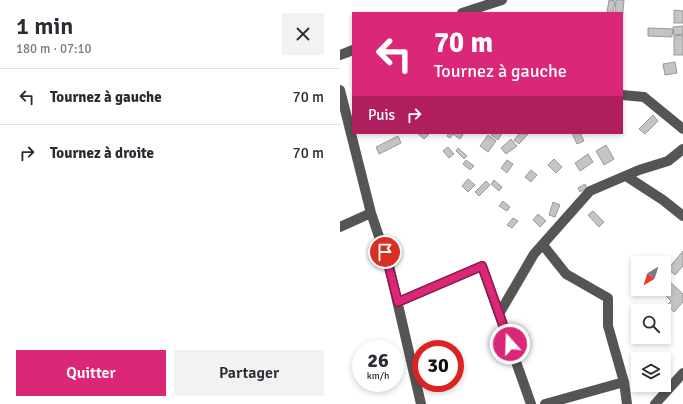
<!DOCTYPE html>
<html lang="fr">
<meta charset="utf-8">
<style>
:root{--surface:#fff;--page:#f2f2f3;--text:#2b2b33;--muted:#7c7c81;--line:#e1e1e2;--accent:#db2777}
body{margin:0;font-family:Signika,sans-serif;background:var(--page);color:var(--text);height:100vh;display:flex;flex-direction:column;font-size:15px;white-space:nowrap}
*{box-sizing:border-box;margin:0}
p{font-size:13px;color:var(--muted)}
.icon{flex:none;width:22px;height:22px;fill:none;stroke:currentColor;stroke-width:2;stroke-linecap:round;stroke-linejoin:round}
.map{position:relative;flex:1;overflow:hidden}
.side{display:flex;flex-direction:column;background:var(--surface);width:340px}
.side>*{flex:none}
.guide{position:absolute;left:12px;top:12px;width:271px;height:122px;border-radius:0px;box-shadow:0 2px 6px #0003;background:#db2777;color:#fff;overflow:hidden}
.needle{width:26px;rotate:218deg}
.buttons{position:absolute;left:291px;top:256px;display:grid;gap:8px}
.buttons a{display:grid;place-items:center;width:40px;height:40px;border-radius:0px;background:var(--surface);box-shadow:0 2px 6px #0003;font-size:20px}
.speed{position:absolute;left:12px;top:340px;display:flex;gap:8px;font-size:20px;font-weight:700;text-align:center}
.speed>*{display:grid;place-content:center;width:52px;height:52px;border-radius:50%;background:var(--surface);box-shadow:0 2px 6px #0003;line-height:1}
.speed small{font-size:10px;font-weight:400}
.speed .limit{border:6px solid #d22;background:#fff;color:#111}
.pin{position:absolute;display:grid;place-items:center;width:34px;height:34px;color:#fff;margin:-17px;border:2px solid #fff;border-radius:50%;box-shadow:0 1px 4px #0007}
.me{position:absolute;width:44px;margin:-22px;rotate:340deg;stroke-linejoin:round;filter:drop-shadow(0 0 3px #0008)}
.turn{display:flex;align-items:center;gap:14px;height:84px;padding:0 16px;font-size:18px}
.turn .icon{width:52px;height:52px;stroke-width:2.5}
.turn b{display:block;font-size:28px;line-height:34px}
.then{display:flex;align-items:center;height:38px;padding:0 16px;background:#0003;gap:8px;font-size:15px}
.round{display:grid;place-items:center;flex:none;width:42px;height:42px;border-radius:0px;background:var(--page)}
.head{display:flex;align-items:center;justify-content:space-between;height:68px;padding:0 16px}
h1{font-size:24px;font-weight:600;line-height:30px}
.action{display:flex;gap:8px;margin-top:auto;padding:8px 16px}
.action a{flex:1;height:46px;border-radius:0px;background:var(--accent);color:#fff;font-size:16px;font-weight:600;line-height:46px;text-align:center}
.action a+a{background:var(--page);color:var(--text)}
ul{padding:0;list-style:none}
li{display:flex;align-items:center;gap:12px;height:56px;padding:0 16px;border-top:1px solid var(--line)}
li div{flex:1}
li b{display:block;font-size:15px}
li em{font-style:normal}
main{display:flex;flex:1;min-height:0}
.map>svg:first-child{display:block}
.building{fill:#c4c4c4;stroke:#999}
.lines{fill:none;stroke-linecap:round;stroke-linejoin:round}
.minor{stroke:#555;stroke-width:10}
.route-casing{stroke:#8e194d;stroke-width:10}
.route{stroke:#db2777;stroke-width:7}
</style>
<main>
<section class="side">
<div class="head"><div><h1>1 min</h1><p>180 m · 07:10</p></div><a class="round"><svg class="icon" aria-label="close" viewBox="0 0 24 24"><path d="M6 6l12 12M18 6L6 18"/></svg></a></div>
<ul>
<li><svg class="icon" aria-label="left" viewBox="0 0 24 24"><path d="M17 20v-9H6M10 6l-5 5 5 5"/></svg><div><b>Tournez à gauche</b></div><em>70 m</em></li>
<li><svg class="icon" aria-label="right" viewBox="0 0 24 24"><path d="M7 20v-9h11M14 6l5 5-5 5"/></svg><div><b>Tournez à droite</b></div><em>70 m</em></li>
</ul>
<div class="action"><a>Quitter</a><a>Partager</a></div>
</section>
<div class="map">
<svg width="343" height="404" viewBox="0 0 343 404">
<rect width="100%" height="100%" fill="#fff"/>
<path class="building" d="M269,0L275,1L273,13L267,12Z
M276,0H284L282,23V13H275Z
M334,10L343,11V23H334Z
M343,26V34L334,35L333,27Z
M308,28L333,29L332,37L308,36Z
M343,35V55H334V36Z
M335,62L337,73L325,75L323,64Z
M313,115L318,121L305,134L299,129Z
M77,133H90L84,139Z
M109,133H124L120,139L113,134L110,138L107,136Z
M152,133H162L158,140L151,135Z
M180,133L188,134L179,144L174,140Z
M232,133H240L244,141L237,144Z
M148,135L156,141L148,152L140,146Z
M58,136L61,143L39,154L36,147Z
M171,139L177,146L166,154L161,148Z
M266,145L274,159L264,165L256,151Z
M108,147L114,154L109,158L103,151Z
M118,148L127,156L124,159L116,151Z
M248,154L253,162L240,171L235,163Z
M214,159L222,167L216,173L208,165Z
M126,160L134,166L130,170L123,164Z
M167,160L173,164L167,173L161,168Z
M191,170L197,175L191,182L185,177Z
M128,179L135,185L128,192L122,186Z
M154,180L162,187L159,191L151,184Z
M146,181L150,185L139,196L135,192Z
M245,184L247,188L240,192L238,188Z
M163,201L170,207L167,211L159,206Z
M213,202L220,205L215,217L209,215Z
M253,211L264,222L259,227L248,215Z
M198,214L206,221L200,227L193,220Z
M173,218L178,221L172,228L167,225Z
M343,251V266L335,275L328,269Z
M324,276L343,294V302L334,312L327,305L331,301L324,294L328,291L324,287Z"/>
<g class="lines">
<path class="minor" d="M122,13L162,0
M0,55L13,50
M0,90L31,213L49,266L81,404
M282,95L304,97L343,129
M286,176L323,200L343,216
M0,227L31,213
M203,245L226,274L268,298V326L284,382L287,404
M58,302L142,266L159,314
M191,404L159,314L194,254L250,191L299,170L328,161L343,149
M205,404L284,382
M315,404L343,373"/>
</g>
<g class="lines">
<defs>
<path id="route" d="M45,252L58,302L142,266L170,344"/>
</defs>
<use href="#route" class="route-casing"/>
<use href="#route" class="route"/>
</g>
</svg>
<div class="buttons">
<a><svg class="needle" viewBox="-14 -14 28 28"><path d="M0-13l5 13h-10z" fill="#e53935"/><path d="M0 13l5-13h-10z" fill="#7c7c81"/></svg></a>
<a><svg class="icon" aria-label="search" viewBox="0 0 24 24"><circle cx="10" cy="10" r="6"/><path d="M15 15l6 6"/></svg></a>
<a><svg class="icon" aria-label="layers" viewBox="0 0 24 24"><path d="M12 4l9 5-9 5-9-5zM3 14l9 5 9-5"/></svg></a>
</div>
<div class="speed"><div>26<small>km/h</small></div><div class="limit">30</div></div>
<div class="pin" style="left:45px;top:252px;background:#d93025"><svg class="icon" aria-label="arrive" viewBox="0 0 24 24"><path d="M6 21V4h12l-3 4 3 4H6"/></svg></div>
<svg class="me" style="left:170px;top:344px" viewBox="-20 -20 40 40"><circle r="17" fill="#db2777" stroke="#fff" stroke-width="3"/><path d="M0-11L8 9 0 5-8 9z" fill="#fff"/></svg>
<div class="guide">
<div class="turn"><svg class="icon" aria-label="left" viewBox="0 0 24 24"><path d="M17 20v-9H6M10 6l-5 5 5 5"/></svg><div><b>70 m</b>Tournez à gauche</div></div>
<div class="then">Puis<svg class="icon" aria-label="right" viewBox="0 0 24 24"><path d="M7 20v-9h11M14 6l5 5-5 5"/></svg></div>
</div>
</div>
</main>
